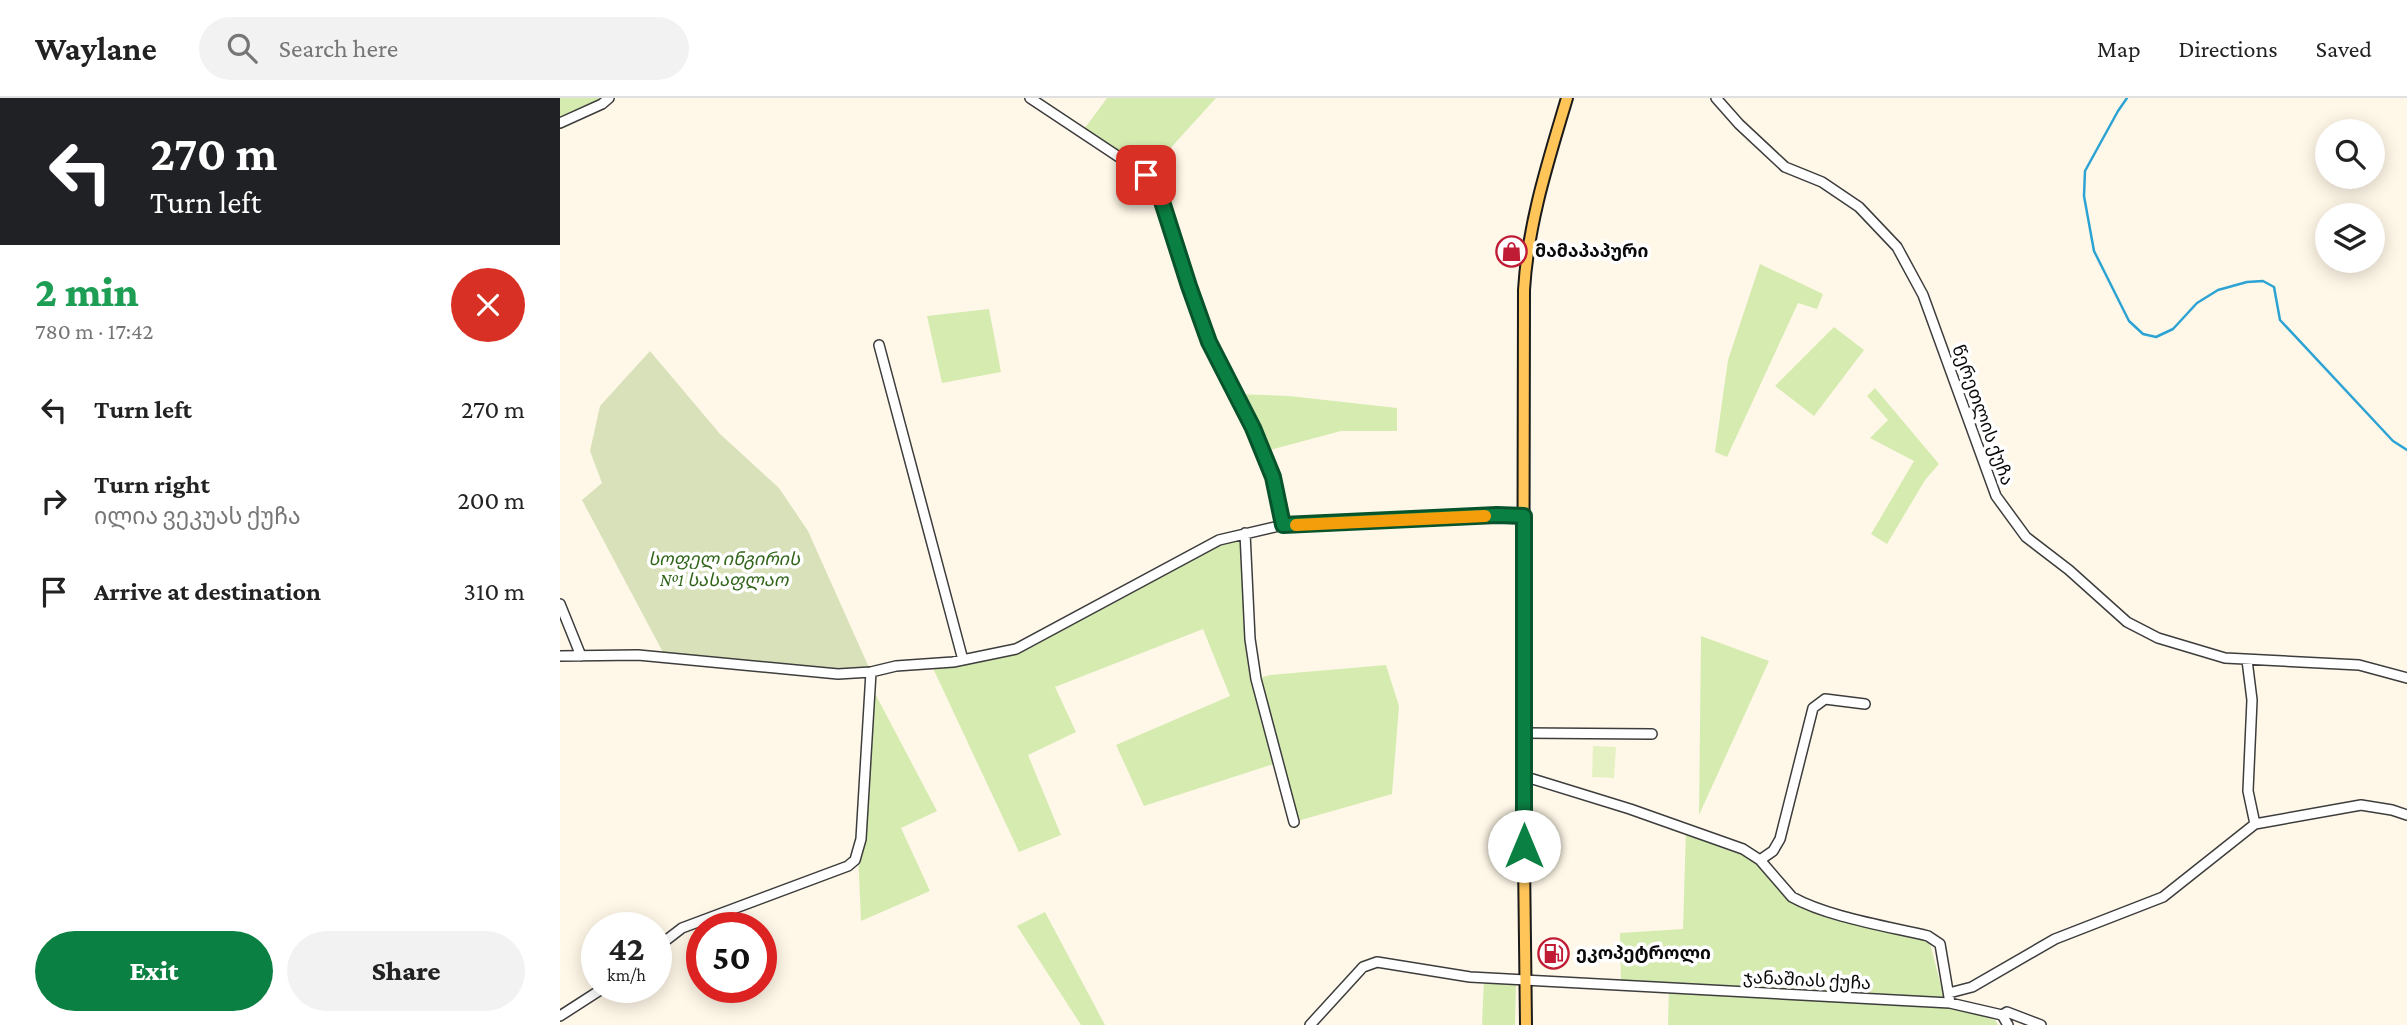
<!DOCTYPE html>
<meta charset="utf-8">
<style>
:root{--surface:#fff;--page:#f2f2f2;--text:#222;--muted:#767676;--line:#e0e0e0;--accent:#0b8043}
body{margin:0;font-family:"Crimson Pro","Noto Sans Georgian",serif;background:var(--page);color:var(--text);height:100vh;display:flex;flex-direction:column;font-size:26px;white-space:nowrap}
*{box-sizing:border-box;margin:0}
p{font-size:23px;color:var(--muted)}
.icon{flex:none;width:38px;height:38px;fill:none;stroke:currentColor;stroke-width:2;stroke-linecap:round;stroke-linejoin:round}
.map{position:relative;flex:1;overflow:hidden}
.panel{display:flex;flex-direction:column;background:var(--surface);width:560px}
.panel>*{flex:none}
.guide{background:#202124;color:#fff;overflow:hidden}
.fabs{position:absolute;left:1755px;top:21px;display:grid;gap:14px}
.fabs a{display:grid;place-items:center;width:70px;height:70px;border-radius:50%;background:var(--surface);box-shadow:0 4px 18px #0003;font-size:35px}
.speed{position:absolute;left:21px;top:814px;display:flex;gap:14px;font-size:35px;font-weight:700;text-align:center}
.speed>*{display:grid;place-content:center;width:91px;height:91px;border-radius:50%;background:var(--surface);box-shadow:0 4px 18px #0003;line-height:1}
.speed small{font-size:18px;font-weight:400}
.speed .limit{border:10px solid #d22;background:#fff;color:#111}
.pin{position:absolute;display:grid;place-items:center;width:60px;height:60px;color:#fff;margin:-30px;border-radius:14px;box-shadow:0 4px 10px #0006}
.me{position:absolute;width:77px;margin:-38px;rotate:0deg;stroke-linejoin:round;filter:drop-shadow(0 0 5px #0008)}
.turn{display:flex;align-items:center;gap:24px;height:147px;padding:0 35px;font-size:32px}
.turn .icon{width:91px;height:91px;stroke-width:2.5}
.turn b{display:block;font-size:49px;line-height:60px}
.round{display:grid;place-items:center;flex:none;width:74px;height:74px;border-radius:37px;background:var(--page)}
.head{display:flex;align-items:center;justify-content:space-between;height:119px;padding:0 35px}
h1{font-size:42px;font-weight:800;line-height:52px;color:#1e9e55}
.primary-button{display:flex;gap:14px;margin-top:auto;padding:14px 35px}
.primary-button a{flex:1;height:80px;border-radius:42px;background:var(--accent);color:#fff;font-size:28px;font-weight:800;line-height:80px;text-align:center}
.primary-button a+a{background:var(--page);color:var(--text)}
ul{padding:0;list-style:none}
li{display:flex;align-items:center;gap:21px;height:91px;padding:0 35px}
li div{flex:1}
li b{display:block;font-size:26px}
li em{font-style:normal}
header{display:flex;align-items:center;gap:42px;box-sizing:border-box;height:98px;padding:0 35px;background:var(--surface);border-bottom:2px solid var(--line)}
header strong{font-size:33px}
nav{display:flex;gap:38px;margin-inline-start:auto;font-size:24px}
.search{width:490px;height:63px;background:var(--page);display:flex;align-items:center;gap:18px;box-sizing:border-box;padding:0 24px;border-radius:38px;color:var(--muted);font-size:26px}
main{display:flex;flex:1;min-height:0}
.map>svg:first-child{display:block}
.green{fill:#d5ebb0}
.cemetery{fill:#d8e1b9}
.pitch{fill:#e6f1c3}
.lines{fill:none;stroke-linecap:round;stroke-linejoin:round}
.stream{stroke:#2da3d4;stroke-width:2.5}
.minor-casing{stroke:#3d3d3d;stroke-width:12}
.major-casing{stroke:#1b1b1b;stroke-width:14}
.minor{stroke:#fff;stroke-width:9}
.major{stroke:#ffc558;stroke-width:10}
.route-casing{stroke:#07532c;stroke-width:18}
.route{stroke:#0b8043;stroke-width:12}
.slow{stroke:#f59e0b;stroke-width:12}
.labels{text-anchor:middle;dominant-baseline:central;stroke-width:7;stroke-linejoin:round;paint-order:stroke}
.poi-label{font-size:18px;font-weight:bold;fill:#0a0a0a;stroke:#fff;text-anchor:start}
.street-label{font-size:18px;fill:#0a0a0a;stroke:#fff}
.park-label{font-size:18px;font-style:italic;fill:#306419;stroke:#fff}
</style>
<header>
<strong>Waylane</strong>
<div class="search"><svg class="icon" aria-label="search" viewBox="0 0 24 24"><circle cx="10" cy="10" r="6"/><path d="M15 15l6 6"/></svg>Search here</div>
<nav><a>Map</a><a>Directions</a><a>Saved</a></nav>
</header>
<main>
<section class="panel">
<div class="guide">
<div class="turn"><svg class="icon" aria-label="left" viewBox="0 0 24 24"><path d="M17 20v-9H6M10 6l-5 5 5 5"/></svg><div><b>270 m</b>Turn left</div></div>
</div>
<div class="head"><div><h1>2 min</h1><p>780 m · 17:42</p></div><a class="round" style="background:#d93025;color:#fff"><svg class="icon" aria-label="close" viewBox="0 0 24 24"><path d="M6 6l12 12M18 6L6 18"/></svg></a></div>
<ul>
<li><svg class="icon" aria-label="left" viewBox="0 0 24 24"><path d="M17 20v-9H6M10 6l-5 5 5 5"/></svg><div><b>Turn left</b></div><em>270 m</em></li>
<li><svg class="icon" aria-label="right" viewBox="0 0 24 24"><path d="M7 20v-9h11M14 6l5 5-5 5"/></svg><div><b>Turn right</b><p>ილია ვეკუას ქუჩა</p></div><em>200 m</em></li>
<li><svg class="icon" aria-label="arrive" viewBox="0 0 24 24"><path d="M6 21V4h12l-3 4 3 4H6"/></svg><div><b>Arrive at destination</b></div><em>310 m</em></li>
</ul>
<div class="primary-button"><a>Exit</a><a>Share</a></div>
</section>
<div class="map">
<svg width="1847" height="927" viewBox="0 0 1847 927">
<rect width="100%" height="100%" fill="#fff8e8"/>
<path class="green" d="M0,0H49L0,25Z
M547,0H656L586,77L522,34Z
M1200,166L1263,196L1257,211L1238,205L1167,359L1155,354L1168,262Z
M429,211L441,274L382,285L367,218Z
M1274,229L1304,252L1254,318L1215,288Z
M1315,290L1379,366L1365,382L1327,446L1311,436L1354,363L1310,340L1328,322L1307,298Z
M676,296L729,298L837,310V333H781L703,354Z
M685,435L696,581L710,577L826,567L839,608L832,696L734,724L717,665L584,708L556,647L670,598L643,531L495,589L516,634L468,657L501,737L459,754L371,566L456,551L659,442Z
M1141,538L1209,563L1139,717Z
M310,586L377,713L341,730L370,793L301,823L298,754Z
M1126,730L1183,751L1231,799L1368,838L1386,907L1435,922L1438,927H1108L1109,890L1061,887L1060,835L1123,831Z
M485,814L545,927H521L457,828Z
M924,880L956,887L955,927H922Z"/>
<path class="cemetery" d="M90,253L160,336L219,390L248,433L311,574L106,560L22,402L42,385L30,353L40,308Z"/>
<path class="pitch" d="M1033,648L1056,649L1054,680L1032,679Z"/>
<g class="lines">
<path class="stream" d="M1567,0L1558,13L1525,73L1524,98L1534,153L1569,223L1583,236L1596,239L1613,231L1637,205L1658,192L1687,184L1703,183L1714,189L1720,222L1833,343L1847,352"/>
<defs>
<path id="minor" d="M470,0L586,77L599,91L629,188L649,244L693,330L713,379L723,427
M1156,0L1179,26L1225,69L1262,84L1299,109L1337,149L1363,197L1436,398L1466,439L1509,472L1567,524L1598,540L1665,560L1799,567L1847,580
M0,25L42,6L49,0
M319,247L403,562
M685,435L690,541L696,581L734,724
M0,506L21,558
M0,558L78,557L278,576L311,574L336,568L393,564L456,551L659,442L723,427L937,417L964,418
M1687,562L1692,602L1688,693L1695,726
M964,635L1092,636
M963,678L1070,711L1183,751L1200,762L1232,799C1268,819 1326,828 1368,838L1380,846L1390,905
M1200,762L1213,753L1220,741L1253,610L1265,601L1305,606
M96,850L122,830L288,768L295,762L301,741L311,574
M1389,895L1412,889L1495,841L1603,799L1695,726L1801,707L1832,712L1847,717
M1442,917L1448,927
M0,918L45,889
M750,927L803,869L817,864L910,879L1390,905L1442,917L1447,914L1481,927"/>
<path id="major" d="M966,927L963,678L964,192C968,125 988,64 1007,0"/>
</defs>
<use href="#minor" class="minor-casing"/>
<use href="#major" class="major-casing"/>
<use href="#minor" class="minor"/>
<use href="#major" class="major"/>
</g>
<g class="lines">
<defs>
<path id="route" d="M586,77L598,91L629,188L649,244L693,330L713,379L723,427L937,417L964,418V748"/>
</defs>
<use href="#route" class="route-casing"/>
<use href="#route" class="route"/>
<path class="slow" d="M736,427L925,418"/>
</g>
<defs>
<symbol id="shop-ring" viewBox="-11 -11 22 22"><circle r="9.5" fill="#fff" stroke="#c11c35" stroke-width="1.5"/><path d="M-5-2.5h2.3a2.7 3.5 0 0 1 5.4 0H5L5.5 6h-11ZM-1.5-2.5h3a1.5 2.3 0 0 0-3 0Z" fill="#c11c35"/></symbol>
<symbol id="fuel-ring" viewBox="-11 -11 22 22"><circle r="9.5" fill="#fff" stroke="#c11c35" stroke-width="1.5"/><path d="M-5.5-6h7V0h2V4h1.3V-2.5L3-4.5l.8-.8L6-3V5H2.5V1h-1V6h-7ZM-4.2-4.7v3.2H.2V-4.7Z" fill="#c11c35"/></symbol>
</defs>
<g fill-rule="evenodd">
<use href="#shop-ring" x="934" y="136" width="35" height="35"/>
<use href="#fuel-ring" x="976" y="838" width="35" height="35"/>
</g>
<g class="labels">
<g class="poi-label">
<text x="975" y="153">მამაპაპური</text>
<text x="1016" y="855">ეკოპეტროლი</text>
</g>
<g class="street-label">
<text transform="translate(1423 317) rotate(70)">წერეთლის ქუჩა</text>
<text transform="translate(1247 882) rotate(3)">ჯანაშიას ქუჩა</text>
</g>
<g class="park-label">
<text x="164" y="461">სოფელ ინგირის<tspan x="164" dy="21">№1 სასაფლაო</tspan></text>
</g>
</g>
</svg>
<div class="fabs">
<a><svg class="icon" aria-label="search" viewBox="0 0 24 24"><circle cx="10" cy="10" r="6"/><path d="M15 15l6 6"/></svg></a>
<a><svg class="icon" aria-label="layers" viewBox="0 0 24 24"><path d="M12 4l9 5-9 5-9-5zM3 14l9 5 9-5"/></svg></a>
</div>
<div class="speed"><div>42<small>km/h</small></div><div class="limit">50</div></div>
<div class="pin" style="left:586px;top:77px;background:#d93025"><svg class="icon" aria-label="arrive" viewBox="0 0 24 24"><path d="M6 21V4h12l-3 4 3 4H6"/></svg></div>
<svg class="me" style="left:964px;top:748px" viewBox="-20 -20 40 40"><circle r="19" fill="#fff"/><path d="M0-13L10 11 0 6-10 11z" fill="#0b8043"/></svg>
</div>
</main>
